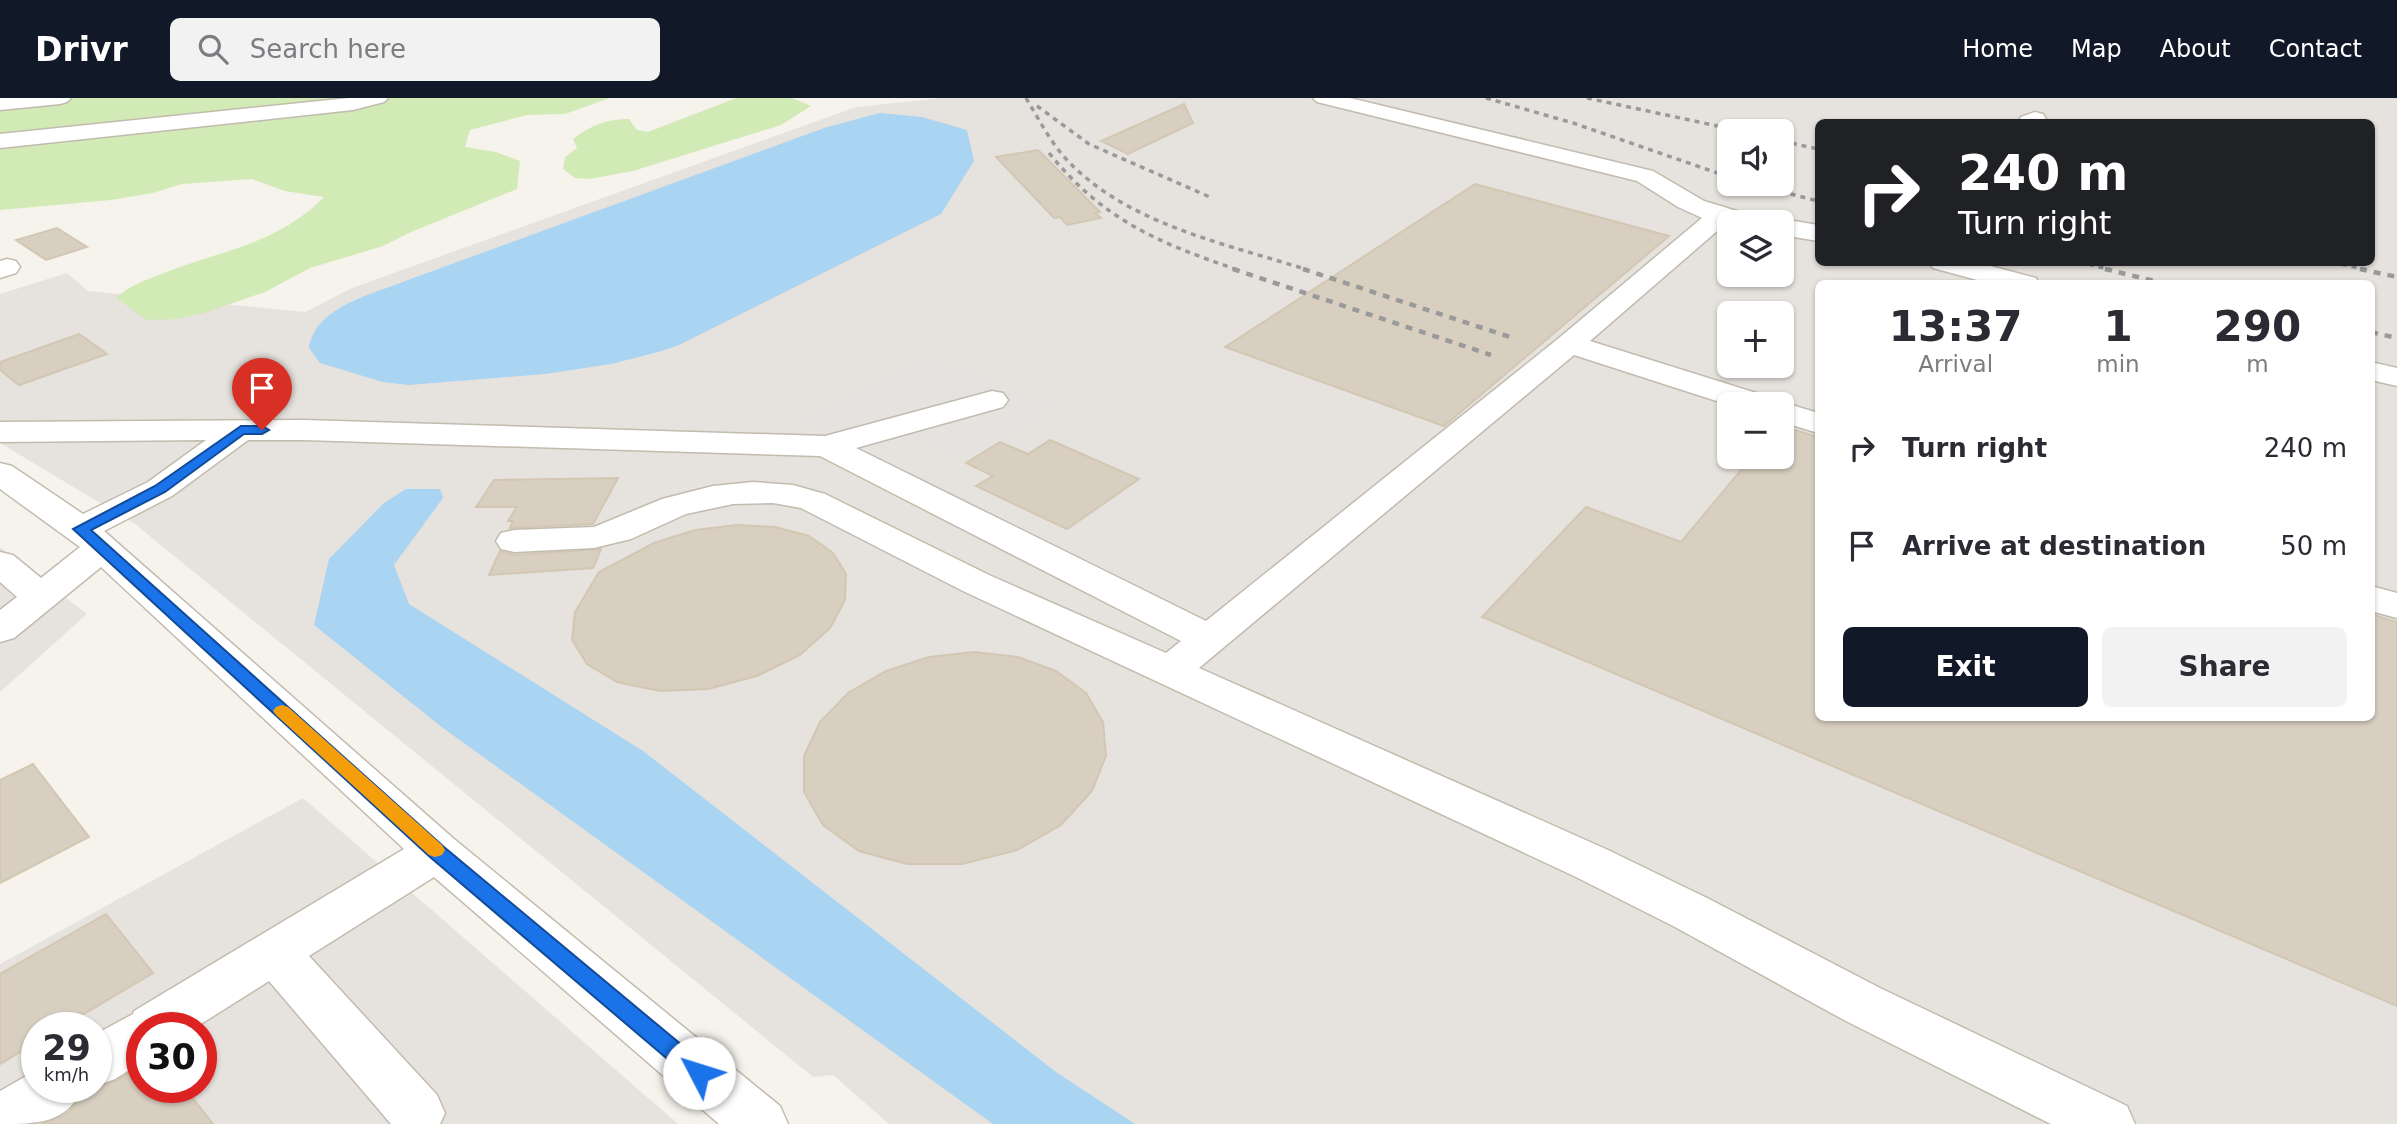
<!DOCTYPE html>
<meta charset="utf-8">
<style>
:root{--surface:#fff;--page:#f2f2f3;--text:#2b2b33;--muted:#7c7c81;--accent:#111827}
body{margin:0;font-family:"DejaVu Sans",sans-serif;background:var(--page);color:var(--text);height:100vh;display:flex;flex-direction:column;font-size:26px;white-space:nowrap}
*{box-sizing:border-box;margin:0}
p{font-size:23px;color:var(--muted)}
.icon{flex:none;width:38px;height:38px;fill:none;stroke:currentColor;stroke-width:2;stroke-linecap:round;stroke-linejoin:round}
.map{position:relative;flex:1;overflow:hidden}
.sheet{position:absolute;left:1815px;top:182px;width:560px;height:441px;display:flex;flex-direction:column;background:var(--surface);border-radius:10px;box-shadow:0 2px 5px #0004}
.sheet>*{flex:none}
.guide{position:absolute;left:1815px;top:21px;width:560px;height:147px;border-radius:10px;box-shadow:0 2px 5px #0004;background:#202124;color:#fff;overflow:hidden}
.tools{position:absolute;left:1717px;top:21px;display:grid;gap:14px}
.tools a{display:grid;place-items:center;width:77px;height:77px;border-radius:10px;background:var(--surface);box-shadow:0 2px 5px #0004;font-size:35px}
.speed{position:absolute;left:21px;top:914px;display:flex;gap:14px;font-size:35px;font-weight:700;text-align:center}
.speed>*{display:grid;place-content:center;width:91px;height:91px;border-radius:50%;background:var(--surface);box-shadow:0 2px 5px #0004;line-height:1}
.speed small{font-size:18px;font-weight:400}
.speed .limit{border:10px solid #d22;background:#fff;color:#111}
.pin{position:absolute;display:grid;place-items:center;width:60px;height:60px;color:#fff;margin:-72px -30px;border-radius:50% 50% 50% 0;rotate:-45deg;box-shadow:0 0 7px #0007}
.pin .icon{rotate:45deg}
.me{position:absolute;width:77px;margin:-38px;rotate:310deg;stroke-linejoin:round;filter:drop-shadow(0 0 5px #0008)}
.turn{display:flex;align-items:center;gap:24px;height:147px;padding:0 28px;font-size:32px}
.turn .icon{width:91px;height:91px;stroke-width:2.5}
.turn b{display:block;font-size:49px;line-height:60px}
.eta{display:flex;justify-content:space-evenly;align-items:center;height:119px;text-align:center}
.eta b{font-size:42px;font-weight:800;line-height:49px}
.button{display:flex;gap:14px;margin-top:auto;padding:14px 28px}
.button a{flex:1;height:80px;border-radius:10px;background:var(--accent);color:#fff;font-size:28px;font-weight:800;line-height:80px;text-align:center}
.button a+a{background:var(--page);color:var(--text)}
ul{padding:0;list-style:none}
li{display:flex;align-items:center;gap:21px;height:98px;padding:0 28px}
li div{flex:1}
li b{display:block;font-size:26px}
li em{font-style:normal}
header{display:flex;align-items:center;gap:42px;box-sizing:border-box;height:98px;padding:0 35px;background:var(--accent);color:#fff}
header strong{font-size:33px}
nav{display:flex;gap:38px;margin-inline-start:auto;font-size:24px}
.search{width:490px;height:63px;background:var(--page);display:flex;align-items:center;gap:18px;box-sizing:border-box;padding:0 24px;border-radius:10px;color:var(--muted);font-size:26px}
.map>svg:first-child{display:block}
.industrial{fill:#e6e2dd;fill-rule:evenodd}
.green{fill:#d2eab5}
.parking{fill:#e5e3e0}
.water{fill:#a9d4f2}
.building{fill:#d8cfc1;stroke:#d3c7b4;stroke-width:2}
.lines{fill:none;stroke-linecap:round;stroke-linejoin:round}
.minor-casing{stroke:#c2bbae;stroke-width:3}
.minor{fill:#fff;fill-rule:evenodd}
.rail-far1{stroke:#9a9a9a;stroke-width:3.5;stroke-dasharray:5 5;stroke-linecap:butt}
.rail{stroke:#9a9a9a;stroke-width:4.5;stroke-dasharray:7 7;stroke-linecap:butt}
.route{fill:#1a73e8;stroke:#114b97;stroke-width:2}
.slow{fill:#f59e0b}
</style>
<header>
<strong>Drivr</strong>
<div class="search"><svg class="icon" aria-label="search" viewBox="0 0 24 24"><circle cx="10" cy="10" r="6"/><path d="M15 15l6 6"/></svg>Search here</div>
<nav><a>Home</a><a>Map</a><a>About</a><a>Contact</a></nav>
</header>
<div class="map">
<svg width="2397" height="1026" viewBox="0 0 2397 1026">
<rect width="100%" height="100%" fill="#f6f3ec"/>
<path class="industrial" d="M942,0H2397V1026H889L833,977L813,979L135,426L0,345V196L67,175L88,193L305,214L352,190L856,9ZM1818,24H2371V164H1818ZM1729,33H1782V86H1729ZM1729,124H1782V177H1729ZM1818,186H2371V620H1818ZM1729,215H1782V268H1729ZM1729,306H1782V359H1729Z
M0,449L87,516L0,594Z
M303,700L678,1026H0V866ZM37,929H96V989H37ZM142,929H201V989H142Z"/>
<path class="green" d="M0,0H610L565,16L527,17L470,32L465,49L496,54L520,63L517,91L411,134L383,148L310,170L265,194L204,215L177,221L147,222L116,200C129,188 143,183 159,177C219,152 276,148 324,99L285,93L252,81L182,86L153,95L111,102L0,112Z
M736,0H792L811,8L781,27L633,73L589,81L575,80L563,71L565,59L577,50L573,41C591,27 607,21 629,21L637,32L648,34Z"/>
<path class="parking" d="M925,257L1054,309L960,361L919,340L898,343L876,357L804,324Z"/>
<path class="water" d="M880,15L922,19L967,32L974,63L941,116L677,248L658,254L611,266L545,276L409,287L383,284L320,265L309,250C315,208 374,196 408,182L827,29Z
M406,391H440L443,400L394,467L409,506L643,653L1056,974L1135,1026H993L443,630L314,527L329,461L384,405Z"/>
<path class="building" d="M1184,6L1193,25L1128,56L1101,43Z
M1038,52L1100,114L1095,115L1101,120L1067,127L1060,119L1054,120L996,59Z
M1475,86L1669,138L1444,328L1225,249Z
M57,130L87,149L46,162L16,142Z
M79,236L107,256L19,287L0,272V264Z
M1782,328L1818,339V620H2371V516L2397,524V908L1482,519L1586,409L1681,444L1752,359H1782Z
M1050,342L1139,381L1067,431L976,388L993,378L966,365L1000,344L1028,356Z
M618,380L593,426L510,430L513,423H508L517,409H476L494,382Z
M737,427L775,429L809,438L833,455L846,476L845,502L830,530L800,557L757,578L708,591L660,593L617,584L587,566L572,542L575,514L599,474L654,445L695,432Z
M601,451L593,470L489,477L500,453L514,457Z
M974,554L1018,559L1056,573L1086,595L1103,624L1106,658L1092,693L1061,727L1017,752L962,766H907L859,753L823,727L804,694V658L820,624L848,595L886,573L929,559Z
M33,666L89,739L0,785V682Z
M106,816L153,875L62,929H37V944L0,966V876Z
M142,967V989H184L213,1026H41L61,1019L70,1013L86,989L97,990L116,983Z"/>
<g class="lines">
<defs>
<path id="minor" d="M0,0H71L67,4L60,6L0,12Z
M349,0H388L384,4L353,12L0,50V36Z
M1313,0H1350L1653,73L1704,103L1757,119L1760,124L1724,127L1590,243L1769,299L1774,306L1729,307L1574,257L1199,570L1608,752L1709,801L1880,890L2127,1008L2135,1026H2051L1844,922L1675,829L1574,778L963,493L801,410L773,405L733,406L686,416L631,441L594,450L514,454L501,451L496,443L501,435L514,432L594,429L662,401L713,388L753,384L793,387L825,396L989,477L1166,555L1181,543L820,358L304,342H248L172,398L104,433L454,741L780,1008L788,1026H719L434,779L309,858L437,997L445,1015L440,1026H391L269,883L196,929H142V964L115,981L96,988V936L133,916L134,913L404,751L101,469L14,540L0,544V512L17,499L0,484V454L13,457L41,480L80,449L0,391V365L12,368L83,416L148,384L206,342L0,344V324L304,322L825,338L992,293L1003,295L1008,302L1003,309L856,350L1206,523L1559,240L1702,120L1678,109L1637,83L1317,4Z
M2035,14L2043,16L2046,21L2043,24H2018L2021,19Z
M1782,121L1818,127V143L1782,137V124H1773Z
M7,161L16,163L20,169L16,175L0,180V163Z
M1929,164H1975L2036,180L2039,186H1992L1933,170Z
M2371,264L2397,270V288L2371,282Z
M1782,304L1818,315V335L1782,324V306H1775Z
M2371,488L2397,495V520L2371,513Z
M37,972V989H83C67,1026 37,1026 0,1026V993Z"/>
</defs>
<use href="#minor" class="minor-casing"/>
<use href="#minor" class="minor"/>
<path class="rail-far1" d="M1026,0C1039,21 1050,44 1067,62C1128,127 1227,146 1308,172
M1486,0L1573,25L1729,79
M1587,0L1741,33
M1037,8L1089,46L1212,100
M1782,43L1818,51
M1049,55C1103,122 1159,145 1238,172
M1752,86L1818,103
M2079,164L2112,172
M2332,164L2368,172"/>
<path class="rail" d="M1233,171L1491,257
M1303,171L1513,240
M2105,171L2167,186
M2360,171L2397,179
M2371,234L2397,240"/>
</g>
<path class="route" d="M241,328H262L269,332L262,336H244L165,394L91,432L444,749L707,968L711,975L707,982L699,985L692,982L430,759L73,431L155,388Z"/>
<path class="slow" d="M282,607L288,609L442,747L445,752L442,757L435,759L429,757L276,617L273,613L276,609Z"/>
</svg>
<div class="tools">
<a><svg class="icon" aria-label="sound" viewBox="0 0 24 24"><path d="M4 9h4l5-4v14l-5-4H4zM17 9q2 3 0 6"/></svg></a>
<a><svg class="icon" aria-label="layers" viewBox="0 0 24 24"><path d="M12 4l9 5-9 5-9-5zM3 14l9 5 9-5"/></svg></a>
<a>+</a>
<a>−</a>
</div>
<div class="speed"><div>29<small>km/h</small></div><div class="limit">30</div></div>
<div class="pin" style="left:262px;top:332px;background:#d93025"><svg class="icon" aria-label="arrive" viewBox="0 0 24 24"><path d="M6 21V4h12l-3 4 3 4H6"/></svg></div>
<svg class="me" style="left:699px;top:975px" viewBox="-20 -20 40 40"><circle r="19" fill="#fff"/><path d="M0-13L10 11 0 6-10 11z" fill="#1a73e8"/></svg>
<div class="guide">
<div class="turn"><svg class="icon" aria-label="right" viewBox="0 0 24 24"><path d="M7 20v-9h11M14 6l5 5-5 5"/></svg><div><b>240 m</b>Turn right</div></div>
</div>
<section class="sheet">
<div class="eta">
<div><b>13:37</b><p>Arrival</p></div>
<div><b>1</b><p>min</p></div>
<div><b>290</b><p>m</p></div>
</div>
<ul>
<li><svg class="icon" aria-label="right" viewBox="0 0 24 24"><path d="M7 20v-9h11M14 6l5 5-5 5"/></svg><div><b>Turn right</b></div><em>240 m</em></li>
<li><svg class="icon" aria-label="arrive" viewBox="0 0 24 24"><path d="M6 21V4h12l-3 4 3 4H6"/></svg><div><b>Arrive at destination</b></div><em>50 m</em></li>
</ul>
<div class="button"><a>Exit</a><a>Share</a></div>
</section>
</div>
